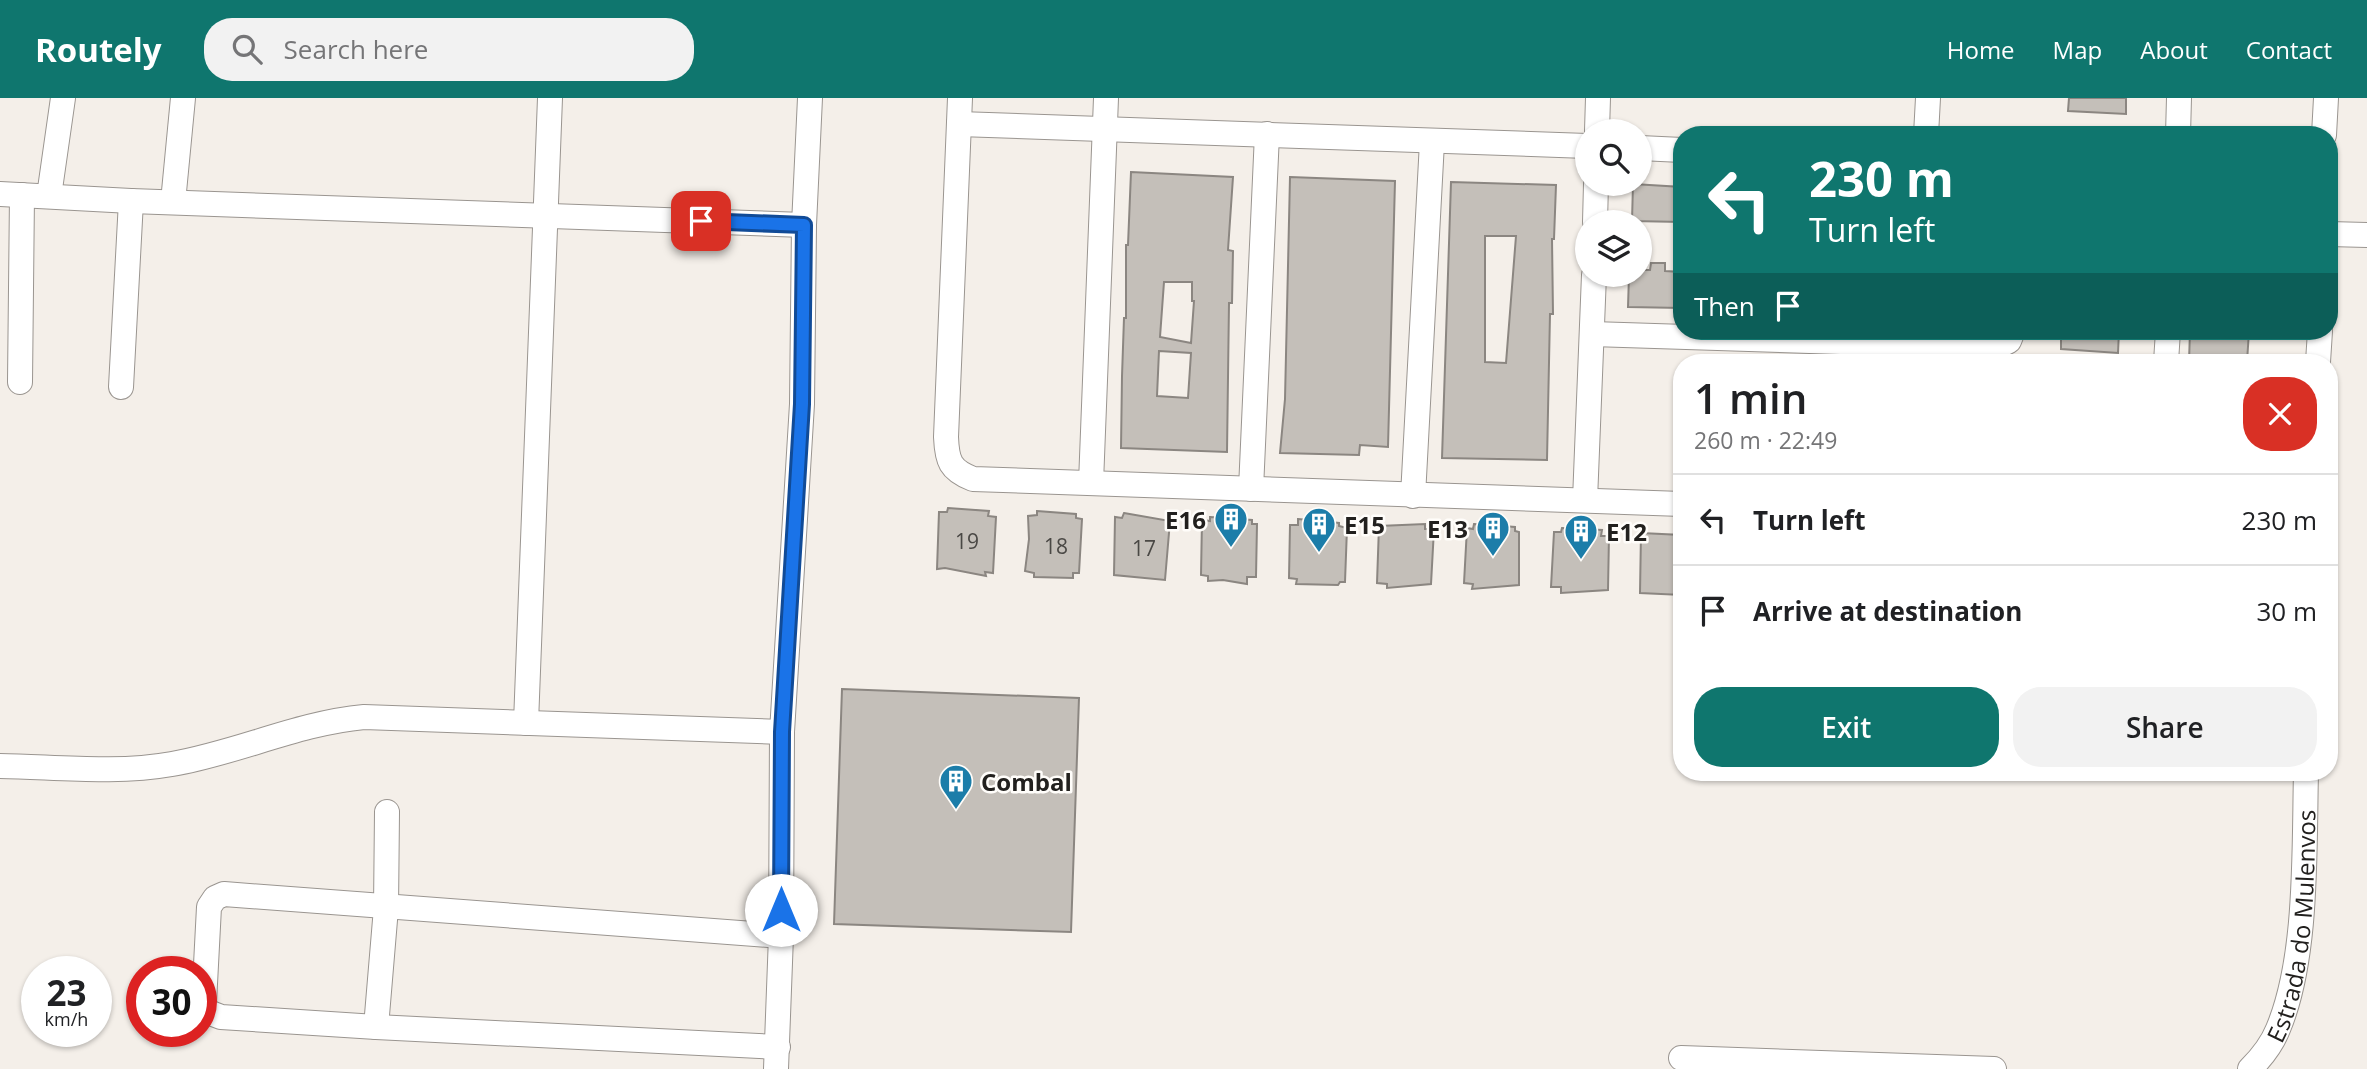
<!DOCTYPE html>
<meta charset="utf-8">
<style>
:root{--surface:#fff;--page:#f2f2f2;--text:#202124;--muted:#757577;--line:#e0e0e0;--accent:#0f766e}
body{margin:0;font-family:"Open Sans",sans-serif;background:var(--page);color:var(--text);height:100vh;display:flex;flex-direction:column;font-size:26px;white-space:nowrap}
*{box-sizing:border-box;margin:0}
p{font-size:23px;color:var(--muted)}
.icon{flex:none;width:38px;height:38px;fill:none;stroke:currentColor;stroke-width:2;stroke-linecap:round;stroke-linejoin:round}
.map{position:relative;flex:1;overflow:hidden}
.panel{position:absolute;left:1673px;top:256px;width:665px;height:427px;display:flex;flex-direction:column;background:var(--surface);border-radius:28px;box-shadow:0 2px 5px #0004}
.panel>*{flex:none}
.banner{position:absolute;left:1673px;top:28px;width:665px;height:214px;border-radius:28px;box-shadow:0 2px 5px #0004;background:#0f766e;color:#fff;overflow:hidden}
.buttons{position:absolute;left:1575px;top:21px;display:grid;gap:14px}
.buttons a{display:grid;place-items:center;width:77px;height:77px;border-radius:50%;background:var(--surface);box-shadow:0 2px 5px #0004;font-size:35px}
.speed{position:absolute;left:21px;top:858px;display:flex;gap:14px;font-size:35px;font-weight:700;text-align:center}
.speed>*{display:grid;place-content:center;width:91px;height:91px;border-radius:50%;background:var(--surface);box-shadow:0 2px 5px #0004;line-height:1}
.speed small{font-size:18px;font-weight:400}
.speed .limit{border:10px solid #d22;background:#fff;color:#111}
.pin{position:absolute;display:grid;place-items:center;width:60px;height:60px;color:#fff;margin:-30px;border-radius:14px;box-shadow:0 4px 10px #0006}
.me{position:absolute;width:77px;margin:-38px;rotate:0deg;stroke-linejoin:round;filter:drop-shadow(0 0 5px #0008)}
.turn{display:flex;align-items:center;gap:24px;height:147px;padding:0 21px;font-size:32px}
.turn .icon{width:91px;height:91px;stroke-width:2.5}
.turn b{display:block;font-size:49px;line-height:60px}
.then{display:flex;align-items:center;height:66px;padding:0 21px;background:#0003;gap:14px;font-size:26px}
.round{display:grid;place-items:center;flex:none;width:74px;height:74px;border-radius:28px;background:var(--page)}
.overview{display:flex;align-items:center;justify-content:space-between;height:119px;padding:0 21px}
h1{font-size:42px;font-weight:600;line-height:52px}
.button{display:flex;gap:14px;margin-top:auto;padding:14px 21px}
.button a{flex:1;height:80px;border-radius:28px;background:var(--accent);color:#fff;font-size:28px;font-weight:600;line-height:80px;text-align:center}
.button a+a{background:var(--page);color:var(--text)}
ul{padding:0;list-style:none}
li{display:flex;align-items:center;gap:21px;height:91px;padding:0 21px;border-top:2px solid var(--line)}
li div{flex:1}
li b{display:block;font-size:26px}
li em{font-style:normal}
header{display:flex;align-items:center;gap:42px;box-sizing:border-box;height:98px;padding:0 35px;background:var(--accent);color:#fff}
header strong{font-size:33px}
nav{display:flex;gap:38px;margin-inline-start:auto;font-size:24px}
.search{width:490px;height:63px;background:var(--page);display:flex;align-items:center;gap:18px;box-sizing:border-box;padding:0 24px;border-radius:28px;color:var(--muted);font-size:26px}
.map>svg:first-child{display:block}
.building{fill:#c4bfb9;stroke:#8b8681;stroke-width:2;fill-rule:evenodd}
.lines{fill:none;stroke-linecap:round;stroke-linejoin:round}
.minor-casing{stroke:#9a9590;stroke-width:26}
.minor{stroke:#fff;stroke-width:24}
.route-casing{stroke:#114b97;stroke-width:18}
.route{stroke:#1a73e8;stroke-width:12}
.labels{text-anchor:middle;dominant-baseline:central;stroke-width:5;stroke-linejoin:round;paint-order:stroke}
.number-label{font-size:21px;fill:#4a4845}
.poi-label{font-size:24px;font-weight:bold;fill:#22201e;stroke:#fffdfa;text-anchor:start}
.street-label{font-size:24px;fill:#22201e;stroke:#fffdfa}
</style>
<header>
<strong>Routely</strong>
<div class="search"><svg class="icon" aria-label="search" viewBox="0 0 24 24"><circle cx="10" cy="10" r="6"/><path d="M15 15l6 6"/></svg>Search here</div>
<nav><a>Home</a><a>Map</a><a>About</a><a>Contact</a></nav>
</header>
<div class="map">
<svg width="2367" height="971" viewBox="0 0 2367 971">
<rect width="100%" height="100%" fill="#f4efe9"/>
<path class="building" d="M2069,0H2126V16L2068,13Z
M1131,74L1233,79L1228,152L1233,153L1232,205H1229L1227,354L1121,350L1122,278L1124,220H1126V147H1128ZM1164,184H1192V203H1194L1191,245L1160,239ZM1159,253L1191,255L1188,300L1157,298Z
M1290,79L1395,83L1388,349L1360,347L1359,357L1280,355L1285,301Z
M1451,84L1556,87L1554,141H1552L1553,216H1550L1547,362L1442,360ZM1485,138H1516L1506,265L1485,264Z
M1633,86L1682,89V124L1632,123Z
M1651,165H1665V173L1682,174V210L1628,209L1629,177H1640V172H1650Z
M2061,233H2119L2118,255L2061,251Z
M2190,233H2249L2247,264H2189Z
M948,410L989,413L988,418L996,419L993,475L985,474L986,478L945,470L937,471L939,414H947Z
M1037,413L1076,416V420L1082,421L1079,475H1073V480L1034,479V475L1025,473L1029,441L1028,418L1037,417Z
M1124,415L1170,423L1165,482L1114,477L1115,419L1122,420Z
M1210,419L1252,422V426H1257L1256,479H1247V486L1223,482L1208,483V478L1201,477L1202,422L1210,423Z
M1298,421L1339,425V428L1347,430L1345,484H1340L1338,487L1296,486L1297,481L1289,480L1290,427H1298Z
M1425,426V431H1434L1431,486L1387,490V486L1377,485L1379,428Z
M1474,426L1515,429V433L1519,434V487L1472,491L1473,486L1464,485L1467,430L1473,431Z
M1562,430L1602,432L1601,438H1609L1608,492L1561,495V489H1551L1554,434H1561Z
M1641,435L1682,437V497L1640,495Z
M842,591L1079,600L1071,834L834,826Z"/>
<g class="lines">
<defs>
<g id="minor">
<path d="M960,0L946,339C947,363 950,372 973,381L1682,406"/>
<path d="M959,26L1587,48"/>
<path d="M1597,33L1598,0"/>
<path d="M1926,37L1928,0"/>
<path d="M2178,37L2179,0"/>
<path d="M2324,37L2326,0"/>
<path d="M1640,50L1682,52"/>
<path d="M0,96L131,103L804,127"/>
<path d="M49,98L63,0"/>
<path d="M173,104L183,0"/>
<path d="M1595,124L1596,86"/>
<path d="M2329,136L2367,137"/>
<path d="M1592,236L1997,249L2009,243L2013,233"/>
<path d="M2166,264L2168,233"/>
<path d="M2318,264L2320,233"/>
<path d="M20,284L22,97"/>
<path d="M121,289L131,103"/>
<path d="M1091,385L1106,0"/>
<path d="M1251,391L1267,36"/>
<path d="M1413,398L1432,44"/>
<path d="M1585,402L1594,177"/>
<path d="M526,625L550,0"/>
<path d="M0,668C57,669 116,676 172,666C237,655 298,625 364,619L782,634"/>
<path d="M376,929L386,810L387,714"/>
<path d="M778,949L376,929L221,919L208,914L204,905L209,809L215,800L224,796L781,838"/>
<path d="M1681,960L1994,971"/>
<path d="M776,971L781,838L782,634L802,306L804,127L810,0"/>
<path id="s1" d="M2250,971C2261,960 2272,946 2278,931C2308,860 2304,751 2306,674"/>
</g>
</defs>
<use href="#minor" class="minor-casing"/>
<use href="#minor" class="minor"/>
</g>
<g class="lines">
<defs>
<path id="route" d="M701,123L804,127L802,306L782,634L781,812"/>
</defs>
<use href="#route" class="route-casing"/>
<use href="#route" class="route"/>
</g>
<defs>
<symbol id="building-pin" viewBox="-11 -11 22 30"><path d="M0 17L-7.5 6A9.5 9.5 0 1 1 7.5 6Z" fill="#1c7da9" stroke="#fffdfa"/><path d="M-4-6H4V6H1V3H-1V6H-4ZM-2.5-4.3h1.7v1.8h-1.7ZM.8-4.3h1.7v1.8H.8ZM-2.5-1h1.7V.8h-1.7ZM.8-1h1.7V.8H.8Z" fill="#fff"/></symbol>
</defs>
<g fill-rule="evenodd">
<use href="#building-pin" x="1212" y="402" width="38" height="52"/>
<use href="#building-pin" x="1300" y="407" width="38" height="52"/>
<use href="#building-pin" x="1474" y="411" width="38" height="52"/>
<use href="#building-pin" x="1562" y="414" width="38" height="52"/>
<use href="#building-pin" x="937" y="664" width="38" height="52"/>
</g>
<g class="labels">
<g class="number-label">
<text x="967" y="443">19</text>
<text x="1056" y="448">18</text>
<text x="1144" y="450">17</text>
</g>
<g class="poi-label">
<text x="1206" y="421" text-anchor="end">E16</text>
<text x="1344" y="426">E15</text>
<text x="1468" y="430" text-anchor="end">E13</text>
<text x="1606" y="433">E12</text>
<text x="981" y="683">Combal</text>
</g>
<g class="street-label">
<text stroke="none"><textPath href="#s1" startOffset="154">Estrada do Mulenvos</textPath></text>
</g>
</g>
</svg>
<div class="buttons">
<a><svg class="icon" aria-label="search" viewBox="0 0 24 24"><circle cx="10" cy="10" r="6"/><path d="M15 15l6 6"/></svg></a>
<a><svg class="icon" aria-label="layers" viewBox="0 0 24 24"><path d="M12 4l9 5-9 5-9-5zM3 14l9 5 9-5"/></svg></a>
</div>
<div class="speed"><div>23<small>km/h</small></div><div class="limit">30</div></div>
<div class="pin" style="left:701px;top:123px;background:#d93025"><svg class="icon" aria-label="arrive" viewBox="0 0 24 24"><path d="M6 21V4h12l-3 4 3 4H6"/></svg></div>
<svg class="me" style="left:781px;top:812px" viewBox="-20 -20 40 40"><circle r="19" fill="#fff"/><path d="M0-13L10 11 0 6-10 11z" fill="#1a73e8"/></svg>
<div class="banner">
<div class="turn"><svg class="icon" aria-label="left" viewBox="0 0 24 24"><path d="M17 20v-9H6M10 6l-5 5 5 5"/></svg><div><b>230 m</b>Turn left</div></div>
<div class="then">Then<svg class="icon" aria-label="arrive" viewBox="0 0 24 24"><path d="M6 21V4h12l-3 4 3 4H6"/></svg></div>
</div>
<section class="panel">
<div class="overview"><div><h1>1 min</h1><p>260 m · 22:49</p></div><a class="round" style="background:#d93025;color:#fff"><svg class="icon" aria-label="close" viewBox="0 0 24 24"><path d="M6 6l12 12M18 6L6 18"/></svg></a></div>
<ul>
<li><svg class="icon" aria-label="left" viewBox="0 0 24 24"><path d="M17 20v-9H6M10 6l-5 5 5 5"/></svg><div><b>Turn left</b></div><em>230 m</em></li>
<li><svg class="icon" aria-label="arrive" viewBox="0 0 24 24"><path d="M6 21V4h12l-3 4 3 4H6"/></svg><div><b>Arrive at destination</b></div><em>30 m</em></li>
</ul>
<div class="button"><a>Exit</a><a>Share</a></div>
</section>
</div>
